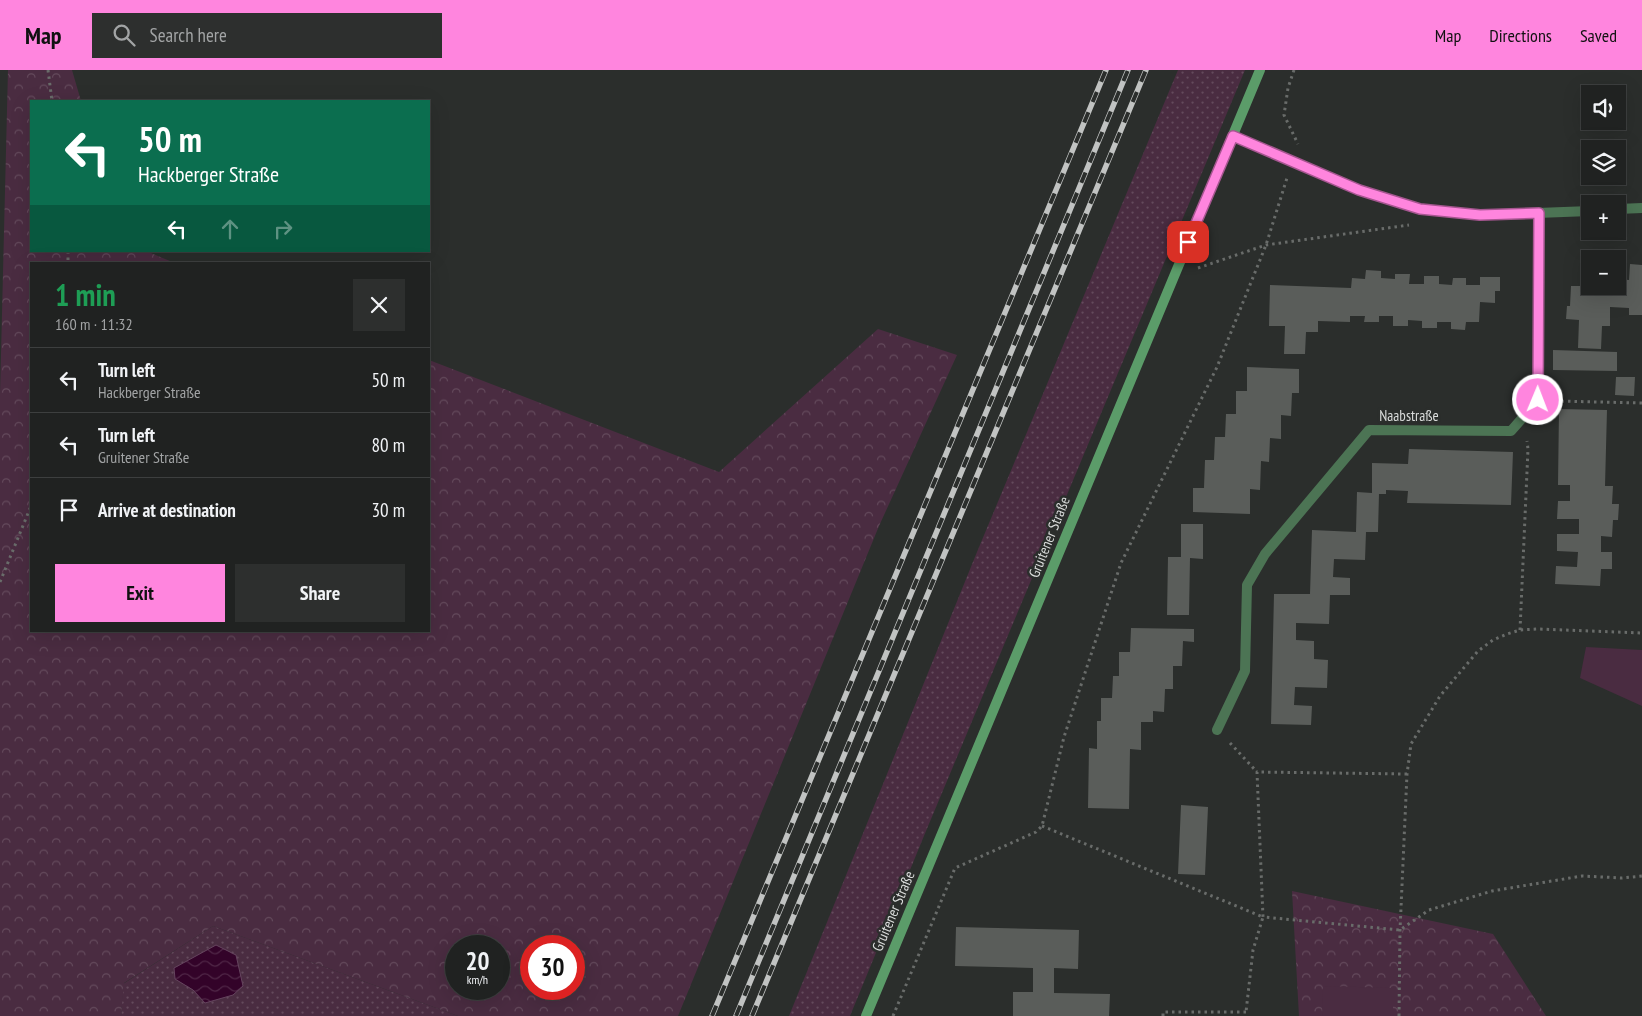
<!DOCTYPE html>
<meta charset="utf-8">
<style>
:root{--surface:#202221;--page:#2d2f2e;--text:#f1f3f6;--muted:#a2a4a5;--line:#3d3f3f;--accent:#ff85de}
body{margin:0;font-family:"PT Sans Narrow",sans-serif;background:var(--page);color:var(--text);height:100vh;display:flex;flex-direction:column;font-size:19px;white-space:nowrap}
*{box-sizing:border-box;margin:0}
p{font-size:16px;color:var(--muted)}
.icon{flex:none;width:28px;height:28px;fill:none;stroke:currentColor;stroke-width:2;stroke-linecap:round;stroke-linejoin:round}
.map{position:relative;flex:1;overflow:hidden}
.side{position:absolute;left:30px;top:192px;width:400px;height:370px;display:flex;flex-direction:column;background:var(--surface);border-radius:0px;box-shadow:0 5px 20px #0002,0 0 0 1px var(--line)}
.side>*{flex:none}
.guide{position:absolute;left:30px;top:30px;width:400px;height:152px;border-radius:0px;box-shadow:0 5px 20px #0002,0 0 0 1px var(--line);background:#0b6e4f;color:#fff;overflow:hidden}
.tools{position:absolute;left:1581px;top:15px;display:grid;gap:10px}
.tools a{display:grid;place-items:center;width:45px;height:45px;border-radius:0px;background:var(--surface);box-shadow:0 5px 20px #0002,0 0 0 1px var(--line);font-size:25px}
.speed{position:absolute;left:445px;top:865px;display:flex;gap:10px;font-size:25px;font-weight:700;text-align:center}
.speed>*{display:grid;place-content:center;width:65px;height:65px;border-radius:50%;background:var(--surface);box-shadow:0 5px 20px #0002,0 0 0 1px var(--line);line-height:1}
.speed small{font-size:12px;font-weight:400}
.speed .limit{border:8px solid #d22;background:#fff;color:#111}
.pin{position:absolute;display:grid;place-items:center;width:42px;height:42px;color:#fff;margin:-21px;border-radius:10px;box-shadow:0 2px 8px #0006}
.me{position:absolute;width:55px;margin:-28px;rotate:1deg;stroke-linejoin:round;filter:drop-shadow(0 0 4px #0008)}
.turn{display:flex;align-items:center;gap:18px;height:105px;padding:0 25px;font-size:22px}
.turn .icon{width:65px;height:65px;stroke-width:2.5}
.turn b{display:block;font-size:35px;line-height:42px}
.lanes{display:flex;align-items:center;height:48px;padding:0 25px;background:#0003;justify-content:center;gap:25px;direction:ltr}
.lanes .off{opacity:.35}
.round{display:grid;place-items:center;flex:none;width:52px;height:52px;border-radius:0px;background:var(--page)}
.overview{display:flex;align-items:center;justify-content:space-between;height:85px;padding:0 25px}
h1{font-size:30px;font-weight:800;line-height:38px;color:#1e9e55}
.button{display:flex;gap:10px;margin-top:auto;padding:10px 25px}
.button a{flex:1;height:58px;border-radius:0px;background:var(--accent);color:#111;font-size:20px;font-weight:800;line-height:58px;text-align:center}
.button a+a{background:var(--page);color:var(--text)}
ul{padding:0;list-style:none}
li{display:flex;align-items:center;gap:15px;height:65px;padding:0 25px;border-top:1px solid var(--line)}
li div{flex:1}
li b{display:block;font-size:19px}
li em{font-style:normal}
header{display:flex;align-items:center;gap:30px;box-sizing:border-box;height:70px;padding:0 25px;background:var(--accent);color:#111}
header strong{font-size:24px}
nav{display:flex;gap:28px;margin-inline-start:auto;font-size:18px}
.search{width:350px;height:45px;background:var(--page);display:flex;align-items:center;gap:12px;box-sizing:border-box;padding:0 18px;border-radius:0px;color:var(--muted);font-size:19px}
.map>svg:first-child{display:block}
.grass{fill:url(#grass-dots)}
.forest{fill:url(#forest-crowns);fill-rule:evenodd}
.green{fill:#4a2c41}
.water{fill:url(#water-waves);stroke:#65445e}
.building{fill:#5a5d5a}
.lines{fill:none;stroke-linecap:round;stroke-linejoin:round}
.path{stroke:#696c6a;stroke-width:3;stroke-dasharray:2.5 4;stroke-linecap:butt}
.minor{stroke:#4c7454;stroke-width:10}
.secondary{stroke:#5b9c69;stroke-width:10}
.rail-casing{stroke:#c1c3c2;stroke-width:5.5}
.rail{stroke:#2b2e2c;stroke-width:4;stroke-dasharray:11;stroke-linecap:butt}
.route-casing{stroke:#a65690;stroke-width:12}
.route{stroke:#ff85de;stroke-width:9}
.labels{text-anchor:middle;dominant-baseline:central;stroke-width:5;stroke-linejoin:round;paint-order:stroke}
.street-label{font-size:15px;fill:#dadcdb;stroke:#2b2e2c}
</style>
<header>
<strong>Map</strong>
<div class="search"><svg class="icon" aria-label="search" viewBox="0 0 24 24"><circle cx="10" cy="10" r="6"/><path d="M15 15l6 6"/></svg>Search here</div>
<nav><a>Map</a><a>Directions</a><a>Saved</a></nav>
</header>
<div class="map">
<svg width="1642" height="946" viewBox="0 0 1642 946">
<defs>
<pattern id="grass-dots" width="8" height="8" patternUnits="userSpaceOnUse" patternTransform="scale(1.25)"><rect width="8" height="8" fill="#4a2c41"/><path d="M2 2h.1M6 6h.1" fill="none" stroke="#644a5c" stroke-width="1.8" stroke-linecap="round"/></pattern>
<pattern id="forest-crowns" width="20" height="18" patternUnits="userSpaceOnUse" patternTransform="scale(1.25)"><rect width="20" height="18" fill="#4a2c41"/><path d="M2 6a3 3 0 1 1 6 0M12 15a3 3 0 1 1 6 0" fill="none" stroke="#644a5c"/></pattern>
<pattern id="water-waves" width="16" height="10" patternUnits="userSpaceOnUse" patternTransform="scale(1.25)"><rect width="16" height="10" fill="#330329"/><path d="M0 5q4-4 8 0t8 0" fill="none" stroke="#502747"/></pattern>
</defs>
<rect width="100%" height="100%" fill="#2b2e2c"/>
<path class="grass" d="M1178,0H1245L926,761L850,946H789L977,482Z
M213,856L458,946H121L123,914Z"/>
<path class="forest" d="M8,0H72L81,31H31V181H146L177,194H31V561H429V290L719,402L878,259L957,285L879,456L678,946H458L213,856L124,913L121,946H0V325ZM456,876H499V919H456ZM531,876H574V919H531Z
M1292,821L1493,864L1546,946H1299Z"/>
<path class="green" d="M1586,577L1642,580V636L1580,608Z
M1323,916L1393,918V946H1322Z"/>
<path class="water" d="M216,875L236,885L243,916L233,925L205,933L193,920L175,909L174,898Z"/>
<path class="building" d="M1630,194L1642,195V245H1629V238L1610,237V256H1602L1601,279L1578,278L1579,250L1566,249L1567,236H1570L1571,216H1618V209L1629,210Z
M1366,200L1381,201V208L1395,209V204H1410L1409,214H1424V206H1439V214L1452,215L1453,208H1466V215H1480V207H1500V221H1495V233L1480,232L1479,252H1466L1465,260L1451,259V252H1437V258H1422V251L1408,250V256H1393V246H1379V252H1364L1365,246H1350V252L1318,251V262H1306L1305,284H1284L1285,256H1269L1270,215L1351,218L1352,208L1365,209Z
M1553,280L1617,282V301L1553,300Z
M1247,297L1299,299V323H1292L1291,346L1281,345V369L1270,368L1269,392L1261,391L1260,420L1250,419V444L1193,442V418H1204L1205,390H1214L1215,367H1225L1226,344H1236V321H1247Z
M1616,307H1635L1634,326L1615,325Z
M1559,339L1607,340L1605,416H1613L1612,434H1619L1618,450H1613L1612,467L1601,466V482H1612V499H1601L1600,516L1555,514L1556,496L1577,497L1578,482L1557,481V464H1579V449H1557L1558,431H1570V415H1558Z
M1409,379L1513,382L1511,435L1407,433L1408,421L1386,420V424H1379L1378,462H1366L1365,490L1334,489L1333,507L1350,508V525H1330L1329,554L1296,553V570L1314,571V589L1328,590L1327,618L1295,617L1294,635L1312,636L1311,655L1271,654L1274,524H1310L1312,460L1356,462L1357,422L1372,423V393L1408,394Z
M1181,454H1203V489L1190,488L1189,545H1167L1168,487H1181Z
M1131,558L1194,559V572L1183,571L1182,596H1173V619H1165L1164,642L1153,641V652H1141V680L1130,679L1129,739L1088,738L1089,678L1097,679V651H1101V628H1112L1113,606H1119V582H1130Z
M1181,735L1208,737L1205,805L1178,804Z
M956,857L1079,860L1078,899L1054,898V923L1110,924L1109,946H1013V922H1033V898L955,896Z"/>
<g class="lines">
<path class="path" d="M48,0L52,31
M1294,0L1288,18L1284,45L1298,74
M68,181V194
M1198,198L1266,175L1409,155
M1555,331L1642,333
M0,512L31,436
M1520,560L1528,379L1527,371
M1230,673L1257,702
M1407,704L1257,702L1263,847L1400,860L1429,840L1492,821L1582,806L1622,808L1642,806
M1042,756L1263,847L1253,880L1246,942
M893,946L955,798L1036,762L1042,756L1064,667L1121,493L1217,297L1266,175L1287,108
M1163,946V942H1246V946
M1399,946L1400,860L1407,704L1411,674L1440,626L1478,581L1493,570L1507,564L1520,560L1538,559L1642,563"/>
<path class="minor" d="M1233,66L1359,120L1420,139L1480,145L1590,141
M1618,139L1642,138
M1217,660L1245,601L1247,515L1265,484L1369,360L1511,361L1538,330L1539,143"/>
<path class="secondary" d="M866,946L1260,0"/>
<defs>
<path id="rail" d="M712,946L1106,0
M736,946L1128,0
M752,946L1146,0"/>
</defs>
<use href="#rail" class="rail-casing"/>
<use href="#rail" class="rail"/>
</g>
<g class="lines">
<defs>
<path id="route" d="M1188,172L1233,66L1359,120L1420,139L1480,145L1539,143L1538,330"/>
</defs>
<use href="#route" class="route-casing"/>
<use href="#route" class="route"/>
</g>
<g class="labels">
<g class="street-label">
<text x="1409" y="345">Naabstraße</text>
<text transform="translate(1049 467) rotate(-68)">Gruitener Straße</text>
<text transform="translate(893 841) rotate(-67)">Gruitener Straße</text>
</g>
</g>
</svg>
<div class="tools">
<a><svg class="icon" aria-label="sound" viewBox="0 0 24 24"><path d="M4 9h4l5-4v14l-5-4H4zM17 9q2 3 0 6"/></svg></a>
<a><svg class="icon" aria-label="layers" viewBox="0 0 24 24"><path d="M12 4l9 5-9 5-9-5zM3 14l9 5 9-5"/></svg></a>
<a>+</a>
<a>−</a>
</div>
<div class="speed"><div>20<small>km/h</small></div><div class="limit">30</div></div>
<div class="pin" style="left:1188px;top:172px;background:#d93025"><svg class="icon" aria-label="arrive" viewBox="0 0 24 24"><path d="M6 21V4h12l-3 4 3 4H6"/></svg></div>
<svg class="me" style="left:1538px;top:330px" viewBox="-20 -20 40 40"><circle r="17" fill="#ff85de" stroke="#fff" stroke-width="3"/><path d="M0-11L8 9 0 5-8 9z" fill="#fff"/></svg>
<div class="guide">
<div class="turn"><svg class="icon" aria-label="left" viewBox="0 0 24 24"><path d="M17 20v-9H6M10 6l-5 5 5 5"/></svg><div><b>50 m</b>Hackberger Straße</div></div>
<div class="lanes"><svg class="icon" aria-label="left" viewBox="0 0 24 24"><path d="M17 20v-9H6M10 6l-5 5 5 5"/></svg><svg class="icon off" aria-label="ahead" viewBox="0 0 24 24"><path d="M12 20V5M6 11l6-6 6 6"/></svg><svg class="icon off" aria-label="right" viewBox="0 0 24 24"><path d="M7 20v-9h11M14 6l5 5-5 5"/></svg></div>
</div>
<section class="side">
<div class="overview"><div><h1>1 min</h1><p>160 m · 11:32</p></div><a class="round"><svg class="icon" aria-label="close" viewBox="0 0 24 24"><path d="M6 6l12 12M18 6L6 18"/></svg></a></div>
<ul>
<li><svg class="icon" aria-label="left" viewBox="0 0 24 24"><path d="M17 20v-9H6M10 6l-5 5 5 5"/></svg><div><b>Turn left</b><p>Hackberger Straße</p></div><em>50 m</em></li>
<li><svg class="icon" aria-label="left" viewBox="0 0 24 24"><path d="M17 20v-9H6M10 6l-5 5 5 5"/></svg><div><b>Turn left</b><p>Gruitener Straße</p></div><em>80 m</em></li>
<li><svg class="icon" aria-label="arrive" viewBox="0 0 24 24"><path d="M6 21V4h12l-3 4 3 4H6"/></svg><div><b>Arrive at destination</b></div><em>30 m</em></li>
</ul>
<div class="button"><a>Exit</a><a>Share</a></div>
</section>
</div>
